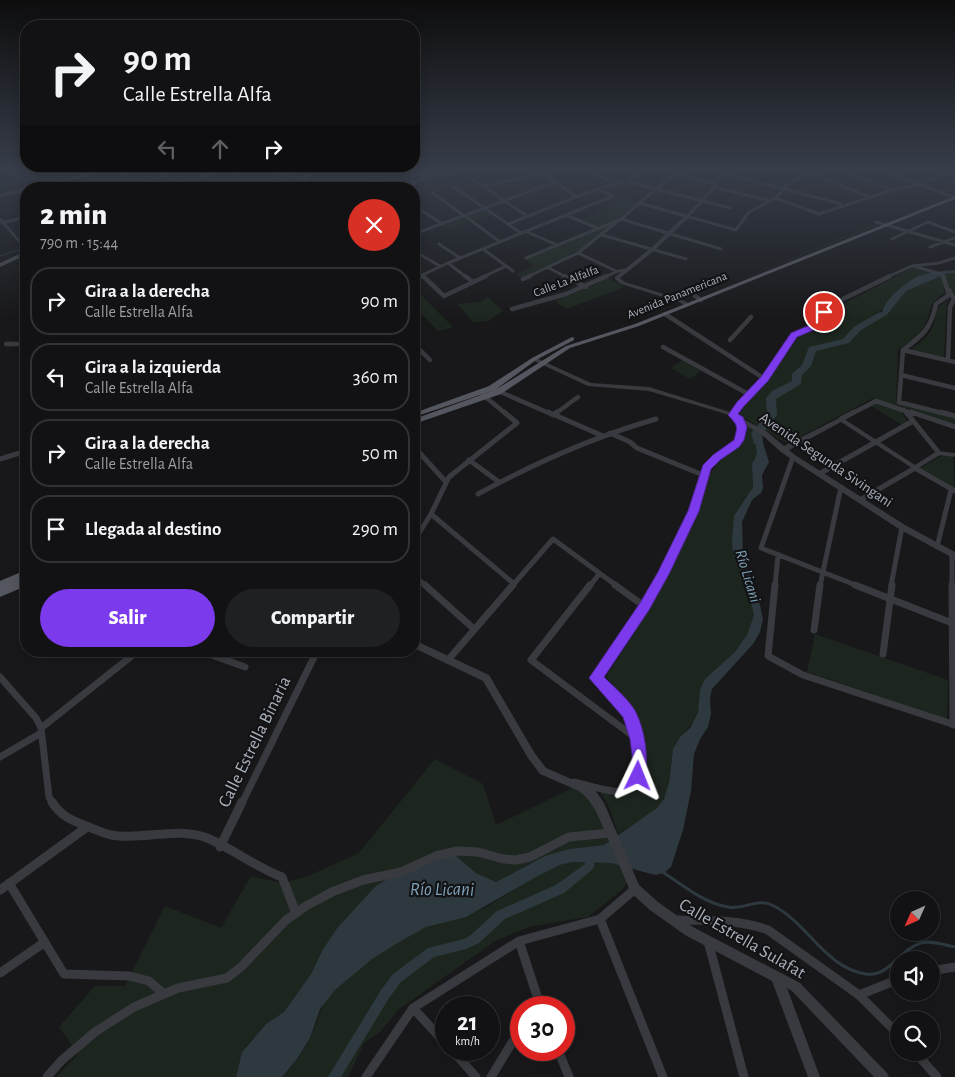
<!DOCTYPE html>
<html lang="es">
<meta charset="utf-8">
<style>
:root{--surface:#121214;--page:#1f2022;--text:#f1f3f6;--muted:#9c9ea0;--line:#313234;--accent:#7c3aed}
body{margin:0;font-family:"Alegreya Sans",sans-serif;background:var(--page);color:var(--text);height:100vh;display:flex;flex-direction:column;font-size:19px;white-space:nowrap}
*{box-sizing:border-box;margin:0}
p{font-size:16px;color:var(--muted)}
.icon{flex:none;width:28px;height:28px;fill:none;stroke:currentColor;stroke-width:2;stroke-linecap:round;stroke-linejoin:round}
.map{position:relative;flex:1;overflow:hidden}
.side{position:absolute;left:20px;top:182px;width:400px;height:475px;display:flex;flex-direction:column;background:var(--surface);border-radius:20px;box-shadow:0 2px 12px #0003,0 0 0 1px var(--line)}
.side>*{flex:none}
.hud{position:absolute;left:20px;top:20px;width:400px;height:152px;border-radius:20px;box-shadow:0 2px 12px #0003,0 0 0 1px var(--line);background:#121214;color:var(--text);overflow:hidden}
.needle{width:32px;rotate:225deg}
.fabs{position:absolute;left:890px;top:891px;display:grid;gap:10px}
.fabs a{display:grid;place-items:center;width:50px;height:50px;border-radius:50%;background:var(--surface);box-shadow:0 2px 12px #0003,0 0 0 1px var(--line);font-size:25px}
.speed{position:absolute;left:435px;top:996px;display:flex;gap:10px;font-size:25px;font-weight:700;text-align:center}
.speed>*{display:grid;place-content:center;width:65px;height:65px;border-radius:50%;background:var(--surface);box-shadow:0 2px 12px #0003,0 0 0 1px var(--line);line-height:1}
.speed small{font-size:12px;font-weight:400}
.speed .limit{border:8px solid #d22;background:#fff;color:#111}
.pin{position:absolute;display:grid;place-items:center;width:42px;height:42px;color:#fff;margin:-21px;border:2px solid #fff;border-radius:50%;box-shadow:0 1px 5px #0007}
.me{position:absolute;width:55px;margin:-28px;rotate:2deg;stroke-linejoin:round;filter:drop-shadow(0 0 4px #0008)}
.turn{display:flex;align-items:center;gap:18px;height:105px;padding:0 20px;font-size:22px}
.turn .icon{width:65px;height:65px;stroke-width:2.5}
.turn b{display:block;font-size:35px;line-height:42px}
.lanes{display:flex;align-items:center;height:48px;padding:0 20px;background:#0003;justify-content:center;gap:25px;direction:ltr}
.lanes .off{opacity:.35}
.round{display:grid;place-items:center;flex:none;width:52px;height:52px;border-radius:26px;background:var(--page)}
.overview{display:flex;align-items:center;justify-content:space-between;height:85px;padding:0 20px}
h1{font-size:30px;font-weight:800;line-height:38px}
.cta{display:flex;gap:10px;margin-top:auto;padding:10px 20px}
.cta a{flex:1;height:58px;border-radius:30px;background:var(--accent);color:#fff;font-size:20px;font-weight:800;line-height:58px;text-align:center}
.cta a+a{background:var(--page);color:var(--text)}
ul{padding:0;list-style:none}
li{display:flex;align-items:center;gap:15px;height:68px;margin:0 10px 8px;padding:0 10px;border:2px solid var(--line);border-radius:20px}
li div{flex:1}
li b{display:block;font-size:19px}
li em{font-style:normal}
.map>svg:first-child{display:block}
.green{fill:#1d261e}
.water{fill:#2d393f}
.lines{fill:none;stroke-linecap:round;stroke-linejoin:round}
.stream-far1{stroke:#2d393f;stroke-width:1}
.stream{stroke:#2d393f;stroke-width:3}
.canal{fill:#2d393f;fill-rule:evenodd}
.river{fill:#2d393f;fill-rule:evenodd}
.minor-far4{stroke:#383a3f;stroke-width:3}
.minor-far3{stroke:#383a3f;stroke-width:4.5}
.minor-far2{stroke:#383a3f;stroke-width:5}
.minor-far1{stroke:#383a3f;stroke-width:7}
.minor{stroke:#383a3f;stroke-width:9}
.tertiary{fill:#383a3f;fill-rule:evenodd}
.secondary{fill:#464950;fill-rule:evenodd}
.primary{fill:#54575f;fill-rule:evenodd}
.route{fill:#7c3aed;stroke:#51269a}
.labels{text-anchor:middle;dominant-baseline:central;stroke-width:4.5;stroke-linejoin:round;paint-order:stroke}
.far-street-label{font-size:12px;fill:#a9b0bb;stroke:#131315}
.street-label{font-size:15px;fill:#a9b0bb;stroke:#131315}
.water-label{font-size:16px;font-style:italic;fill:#7ea2b8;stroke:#131315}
.near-street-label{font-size:18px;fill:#a9b0bb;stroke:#131315}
.near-water-label{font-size:19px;font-style:italic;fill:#7ea2b8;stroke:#131315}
</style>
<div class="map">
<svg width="955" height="1077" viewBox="0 0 955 1077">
<rect width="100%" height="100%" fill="#18181a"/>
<path class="green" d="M0,168H71L73,169L0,189Z
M616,196L637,203L619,217L597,227L582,221L618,202L609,199Z
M485,209L492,215L449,229L443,226Z
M617,220L585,247L545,268L521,277L516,274L534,266L526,259Z
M876,224L878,225L704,295Z
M914,267L934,273C929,274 922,275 918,277C899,287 890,308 871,317L869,323L887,315L906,291L948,273H955V296L949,287L944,286V292L931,305L928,318L920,335L898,350L896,402L955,417V425L899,406L871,399L789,443C780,442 751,421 740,415L745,403L761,389L798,337L816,327L828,312Z
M608,278L624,287L567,309L555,301L592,286Z
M414,288L453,327L438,331L414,306Z
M488,297L503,311L488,321L473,322L457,304L480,302Z
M951,298L947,302L944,358L910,350C929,337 934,331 937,308Z
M682,360L701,371L690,379L671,368Z
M876,403L900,410L908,422L902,425L870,405Z
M747,426L753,429L757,454L752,464L753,487L734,516L754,615C750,629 745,641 735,652C723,664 710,672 702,688C698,696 701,706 698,714C692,727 679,734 674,748C668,764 673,784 663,800C654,815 632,825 618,834L610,809L598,788L627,795L636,789L644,778L645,766L642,747L632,706L606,677L650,608L667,571L674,551L693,517L710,475L721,456L743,442Z
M943,455L953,456L955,489L920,468Z
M815,634L948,680L947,719L807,672Z
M435,759L483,784L496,825L576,786L595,806L609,841L604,845L569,849L531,863L496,882L476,873L456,856L354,910L338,927L323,949L311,974L284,1012L266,1024L242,1051L236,1077H56L78,1054L59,1027L95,986H125L165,906L221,928L251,876L282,883L306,877L359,853Z
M572,862L611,863L618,865L627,881L624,888L588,917L529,927L495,941L398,1010L381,1031L364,1043L348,1077H282C293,1065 304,1052 311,1036C319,1017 320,1005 335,990C360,966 394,940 426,927C447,919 468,917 488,906C515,890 540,869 572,862Z"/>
<path class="water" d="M955,270V273H948L906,291L887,315L869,324L864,323L871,317L882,312C885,299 907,281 919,276C930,272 944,271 955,270Z
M753,429L760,433L769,462L762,475L763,488L761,493L752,500L742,522L743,555L757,592L763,619L760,632L753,644L712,689L710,698L711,714L708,727L700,739L694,754L691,791L683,830L671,867L664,873L655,875L611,863L572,862L560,865L534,878L466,917L426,927L399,942L372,959L335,990L320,1009L310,1038L297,1059L282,1077H236L242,1052L266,1024L284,1012L311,974L323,949L338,927L376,886L394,875L443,852L456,856L476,873L496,882L545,856L569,849L604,845L657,808L664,799L669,783L673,749L680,737L690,728L698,713L700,690L705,679L735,652L747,635L754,615L746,583L733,553L732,542L734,516L753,487L752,464L757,454Z"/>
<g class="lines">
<path class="stream-far1" d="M421,177L476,168
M205,189L213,185L222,176L248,172V168
M232,189L294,173
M334,189L345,188L365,181L411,179
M0,256L26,247"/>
<path class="stream" d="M664,873C684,886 704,903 728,907C743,910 758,898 772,905C807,922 825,968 866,974C890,977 900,949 921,943C932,940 944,945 955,947"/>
<path class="canal" d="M587,850L590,852C593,857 596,864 593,869L564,893L505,919L479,943L466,949L434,957L401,982L389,998L341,1077H328L381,990L393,974L428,948L464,939L471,935L497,911L556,885L585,864L582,855L584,852Z"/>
<path class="river" d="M880,312L884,315L883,317L861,330L849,343L816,351L811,366L802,375L801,384L776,399L777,415L762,434L763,441L762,444H754L751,433L767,415L766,398L772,391L792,381V374L802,365L809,347L843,339L855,326Z"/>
<path class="minor-far4" d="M149,168L165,175
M256,168L282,174L309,168
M400,168L415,175L413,177
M495,168L501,173
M587,168L613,184
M669,168L678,173
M703,168L841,204
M835,168L892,190
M874,168L954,197
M943,168L953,171
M225,169L235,173
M810,173L870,197
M675,174L715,184
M84,175L101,189
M122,175L143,168
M415,175L460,168
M291,176L302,179L314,187
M198,179L229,168
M472,179L527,216
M626,182L637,173L628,168
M452,186L521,233
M483,186L544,174L577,197
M714,187L770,201
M28,189L112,168
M380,189L431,177L489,168
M407,189L415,182
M433,193L464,216
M0,196L26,189
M775,198L819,214L892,190L921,184L955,170
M639,203L736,230L749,212L776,198L786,185L803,176L826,168
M414,206L443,224
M566,215L597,228
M465,216L500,242
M687,217L712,190L717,180L730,168
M0,219L20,242
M621,219L721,249
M876,222L955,245
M2,223L26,217
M508,224L581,195L624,181L730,208
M525,231L557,245
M414,234L555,182
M602,235L686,259
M892,239L928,222L955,232
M439,244L460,258
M930,247L955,238
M483,249L513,271
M414,251L440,266
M578,253L616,271
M526,258L621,219L664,182L687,168
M448,263L466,277
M917,267L941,274L944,277
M549,268L566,277
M422,275L424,277
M418,277L448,263L613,196L598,189
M483,277L506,266
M527,277L578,253L619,220
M605,277L618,271L625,270
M887,277L912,266L939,263L955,258"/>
<path class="minor-far3" d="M423,276L444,296L486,276
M465,276L473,282
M564,276L586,287
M414,279L421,276
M523,279L530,276
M695,296L701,300
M512,309L566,294L607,276
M665,314L765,379
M730,340L751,317
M6,344H26
M663,347L750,395
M418,348L430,360
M903,350C923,335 931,329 936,304L949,295L943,276
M903,350L899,402L946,414
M903,350L955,362
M948,360L950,307L954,299L949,290
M901,375L955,388
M496,390L551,414
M482,394L506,414
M904,410L907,414
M555,414L578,397
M734,414L740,404L765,379L794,335L813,327L824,312L839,301L890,276
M851,414L876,401L914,414"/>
<path class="minor-far2" d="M548,412L603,436
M906,412L939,453
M911,412L955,427
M941,412L955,416
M553,415L557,412
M733,415L735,412
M841,419L854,412
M610,433L630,442L637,448L703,475
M417,450L446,482
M793,457L761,548L858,586
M0,459L26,451
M469,460L499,482
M819,474L913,421
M478,494C535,463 593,437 656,419
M860,500L915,468L955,491
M431,514L513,583
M414,541L431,514L449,477L517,423L504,412
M937,547L951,490
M952,555V586
M414,575L426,586
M512,586L553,539L617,586
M590,586L599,574
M656,586L689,521L701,479L707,467L732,447L741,436L740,419
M775,586L778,555
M820,586L841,487
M891,586L902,527"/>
<path class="minor-far1" d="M425,585L474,629
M590,585L531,660L637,739
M615,585L644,606
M775,585L768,656L803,675L955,725
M855,585L952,623
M952,585L953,725
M814,630L820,585
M201,651L245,667
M883,654L892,585
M448,660L513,585
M0,677L36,718L41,728L49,797L53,803
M41,728L138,651
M0,757L41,733
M574,782C585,784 614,794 623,791C650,783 639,729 628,712C620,699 607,689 596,678L633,624L656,585
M242,803L317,651"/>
<path class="minor" d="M52,802C61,816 71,820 86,826C94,829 103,833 111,835C142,841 176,826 207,838C232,848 255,867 282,877L296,913
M220,847L242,802
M9,883L64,974L129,976L149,981L163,993
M0,890L87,827
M600,919L663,1077
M677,920C708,921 739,919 768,930L859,995L899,1035
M519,941L541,1008
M708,941L744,1077
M931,971L955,967
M0,973L45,942
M859,995L899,979
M413,1008L446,1044
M452,1050L476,1077
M558,1050L569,1077
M915,1052L937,1077
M47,1077L61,1061L95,1032L134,1007L178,988L227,978L242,966L286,920L306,906L332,892L363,880L401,872L436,856L457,851L478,852L503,859L516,860L530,857L569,837L610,833
M366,1077L413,1008L519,941L600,919L635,889
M491,1077L521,1028"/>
<path class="tertiary" d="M219,168H225L201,178L184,189H179L184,185L165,176L131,189H124L165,174L187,184L199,176Z
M685,216L689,217L655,250L620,278L625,282L683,300L690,304V306H686L679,302L621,284L615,279V277L651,248Z
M534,357L591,383L649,387L730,412L766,431L784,446L841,417L915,465L937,451L955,453V457L940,455L915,470L841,422L789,450L795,455L905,525L955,552V559L899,529L791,459L781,452L762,435L726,414L649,391L588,386L532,360L531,359Z
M414,640L489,675L534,752L546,768L585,785L595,790L604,803L639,885L658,902L693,927L800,983L887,1073L889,1077H874L792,991L787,988L820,1077H808L772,981L685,935L650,910L631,893L596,811L587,798L579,791L540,774L528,758L483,681L414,648Z"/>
<path class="secondary" d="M319,168H324L289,189H283Z
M26,251V255L0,267V263Z"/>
<path class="primary" d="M955,196V199L639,326L570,348L501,394L414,424V419L495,390L566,346L635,324Z
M572,337L574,338V340L536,360L495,390L414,417V413L489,386L532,358Z
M26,570V578L23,579L26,578V586L0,597V589L2,588L0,589V581Z"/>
</g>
<linearGradient id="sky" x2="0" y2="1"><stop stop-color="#0d0d0e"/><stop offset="0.53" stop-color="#373d49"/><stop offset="1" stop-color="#373d49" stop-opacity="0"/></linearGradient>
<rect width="955" height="319" fill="url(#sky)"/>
<path class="route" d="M822,310L828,312L816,329L797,337L768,381L744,406L738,414L743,417L747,427L744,440L739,447L720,460L711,469L699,511L669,574L649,610L604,677C614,687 626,697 634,709C644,725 651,763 643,781L638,783L633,781L631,776L633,763L630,739L623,717L589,678L640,603L658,572L688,511L703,465L713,455L734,440C738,425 738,426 728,415L737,402L761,377L791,333L810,325Z"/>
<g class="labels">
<g class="far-street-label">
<text transform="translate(566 281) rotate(-21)">Calle La Alfalfa</text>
<text transform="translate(677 295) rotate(-22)">Avenida Panamericana</text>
</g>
<g class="street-label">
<text transform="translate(826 460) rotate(34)">Avenida Segunda Sivingani</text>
</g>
<g class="water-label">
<text transform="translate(748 576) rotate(73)">Río Licani</text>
</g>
<g class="near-street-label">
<text transform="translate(255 742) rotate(-64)">Calle Estrella Binaria</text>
<text transform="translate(742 939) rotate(30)">Calle Estrella Sulafat</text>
</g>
<g class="near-water-label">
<text x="442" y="889">Río Licani</text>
</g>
</g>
</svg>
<div class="fabs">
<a><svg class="needle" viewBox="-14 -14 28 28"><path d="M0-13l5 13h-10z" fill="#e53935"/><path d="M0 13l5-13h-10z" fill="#9c9ea0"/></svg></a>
<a><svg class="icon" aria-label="sound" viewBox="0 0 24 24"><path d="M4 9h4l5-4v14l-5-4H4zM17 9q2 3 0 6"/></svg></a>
<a><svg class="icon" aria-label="search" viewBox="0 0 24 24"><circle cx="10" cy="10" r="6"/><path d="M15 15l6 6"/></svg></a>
</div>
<div class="speed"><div>21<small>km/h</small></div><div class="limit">30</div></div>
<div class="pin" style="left:824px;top:312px;background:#d93025"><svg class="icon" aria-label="arrive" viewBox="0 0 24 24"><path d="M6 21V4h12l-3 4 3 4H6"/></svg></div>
<svg class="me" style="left:638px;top:776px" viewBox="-20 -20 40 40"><path d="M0-17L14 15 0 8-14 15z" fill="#7c3aed" stroke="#fff" stroke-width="4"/></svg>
<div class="hud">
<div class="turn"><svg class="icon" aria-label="right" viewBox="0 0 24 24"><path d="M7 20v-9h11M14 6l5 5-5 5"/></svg><div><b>90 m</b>Calle Estrella Alfa</div></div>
<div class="lanes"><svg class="icon off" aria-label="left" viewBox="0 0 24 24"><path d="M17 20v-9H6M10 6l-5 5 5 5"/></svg><svg class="icon off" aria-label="ahead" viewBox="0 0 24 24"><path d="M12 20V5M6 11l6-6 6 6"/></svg><svg class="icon" aria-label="right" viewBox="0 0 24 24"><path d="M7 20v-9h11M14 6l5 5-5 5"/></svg></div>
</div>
<section class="side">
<div class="overview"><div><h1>2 min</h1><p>790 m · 15:44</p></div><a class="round" style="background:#d93025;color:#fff"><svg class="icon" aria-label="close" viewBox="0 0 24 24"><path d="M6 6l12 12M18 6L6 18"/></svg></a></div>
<ul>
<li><svg class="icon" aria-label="right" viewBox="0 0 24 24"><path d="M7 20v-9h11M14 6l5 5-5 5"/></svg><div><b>Gira a la derecha</b><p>Calle Estrella Alfa</p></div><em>90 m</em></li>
<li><svg class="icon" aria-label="left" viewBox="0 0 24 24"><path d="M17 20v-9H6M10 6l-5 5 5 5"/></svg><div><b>Gira a la izquierda</b><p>Calle Estrella Alfa</p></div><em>360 m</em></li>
<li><svg class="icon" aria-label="right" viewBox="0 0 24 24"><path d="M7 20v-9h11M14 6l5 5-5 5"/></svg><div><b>Gira a la derecha</b><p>Calle Estrella Alfa</p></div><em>50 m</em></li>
<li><svg class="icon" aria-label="arrive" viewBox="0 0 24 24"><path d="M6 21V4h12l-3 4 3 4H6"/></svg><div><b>Llegada al destino</b></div><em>290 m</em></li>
</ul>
<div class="cta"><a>Salir</a><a>Compartir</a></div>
</section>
</div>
